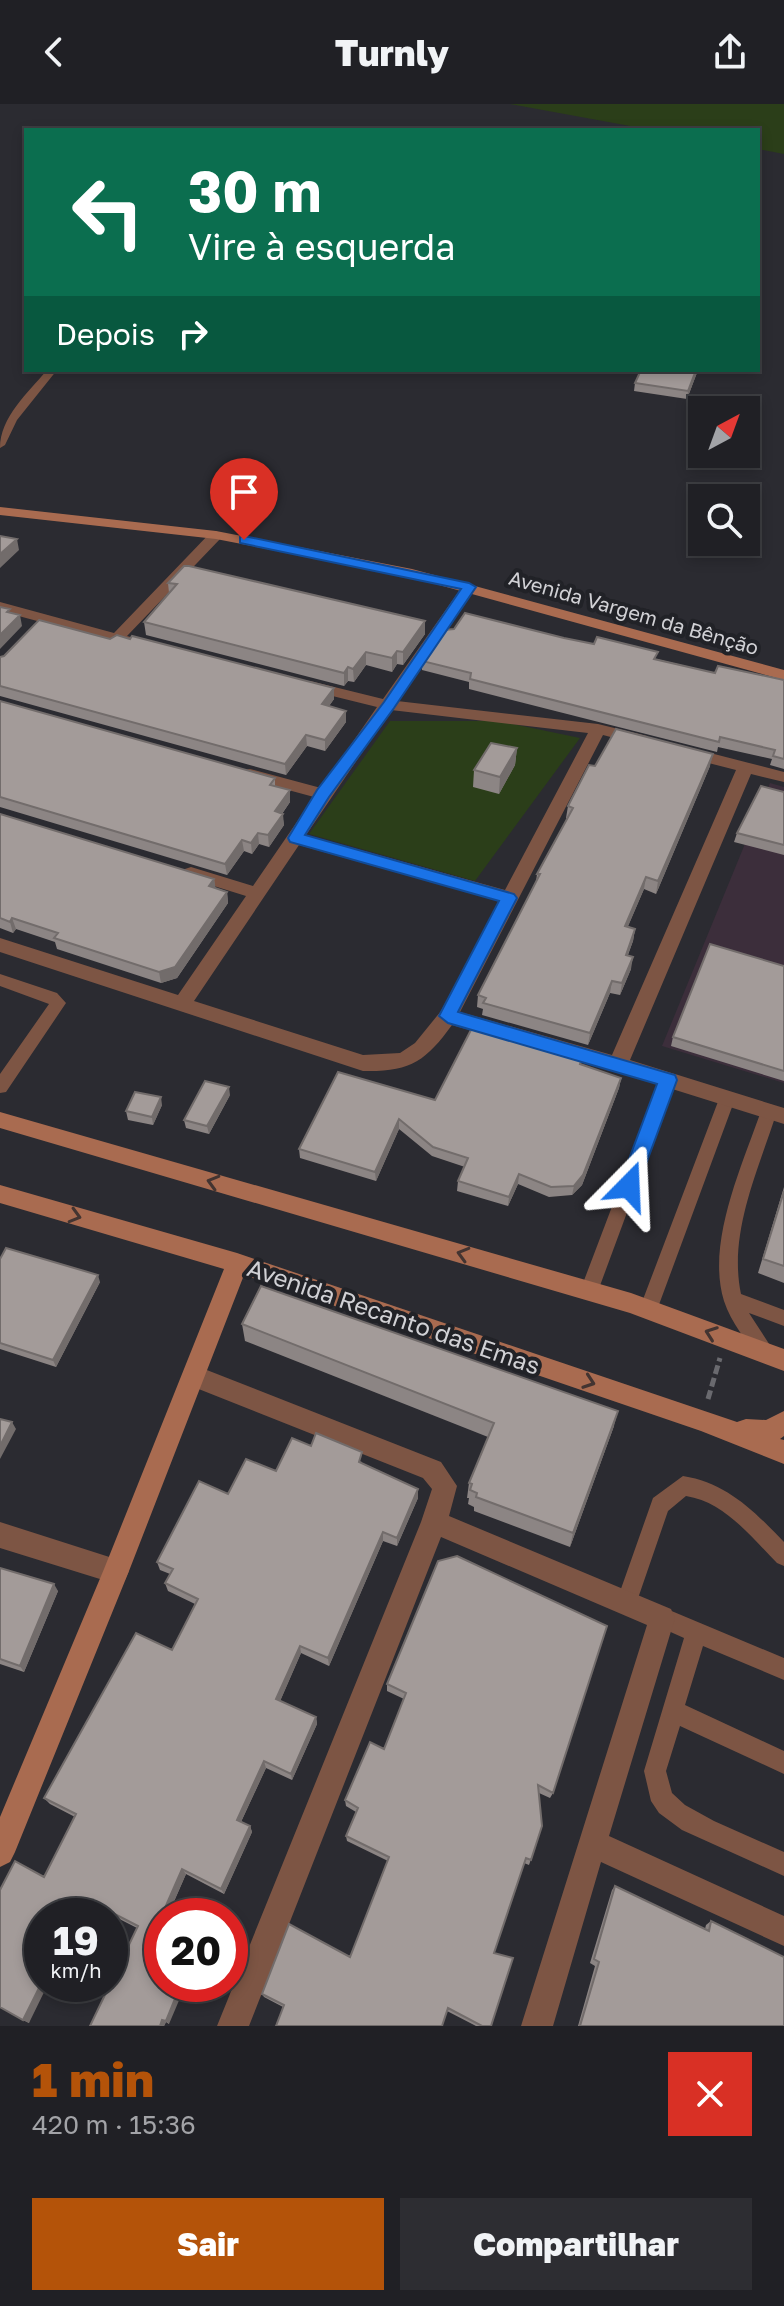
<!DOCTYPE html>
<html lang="pt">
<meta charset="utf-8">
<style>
:root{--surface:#202025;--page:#2d2d32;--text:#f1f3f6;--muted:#a2a3a7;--line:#3d3e42;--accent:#b45309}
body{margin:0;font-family:"Golos Text",sans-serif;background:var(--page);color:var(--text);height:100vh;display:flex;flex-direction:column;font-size:30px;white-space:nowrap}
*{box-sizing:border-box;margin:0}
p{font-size:26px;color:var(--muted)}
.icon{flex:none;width:44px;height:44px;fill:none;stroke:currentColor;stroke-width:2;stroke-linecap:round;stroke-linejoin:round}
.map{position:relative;height:1922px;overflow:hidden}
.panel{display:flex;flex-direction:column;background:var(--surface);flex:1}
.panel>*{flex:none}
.guide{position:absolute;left:24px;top:24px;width:736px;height:244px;border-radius:0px;box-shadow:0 4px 12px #0003,0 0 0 2px var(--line);background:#0b6e4f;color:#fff;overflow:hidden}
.needle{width:52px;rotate:41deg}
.controls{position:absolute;left:688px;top:292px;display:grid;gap:16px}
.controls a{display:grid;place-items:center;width:72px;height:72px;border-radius:0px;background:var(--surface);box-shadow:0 4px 12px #0003,0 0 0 2px var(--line);font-size:40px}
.speed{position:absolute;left:24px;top:1794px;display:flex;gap:16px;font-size:40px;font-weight:700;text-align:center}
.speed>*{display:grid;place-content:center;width:104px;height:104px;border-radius:50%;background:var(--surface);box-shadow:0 4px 12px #0003,0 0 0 2px var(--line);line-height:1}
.speed small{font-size:20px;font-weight:400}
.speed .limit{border:12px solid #d22;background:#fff;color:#111}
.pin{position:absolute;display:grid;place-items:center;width:68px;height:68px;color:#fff;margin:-82px -34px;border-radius:50% 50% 50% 0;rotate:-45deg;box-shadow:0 0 8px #0007}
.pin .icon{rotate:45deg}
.me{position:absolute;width:88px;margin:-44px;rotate:21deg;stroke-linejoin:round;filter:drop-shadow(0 0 6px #0008)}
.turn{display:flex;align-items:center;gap:28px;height:168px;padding:0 32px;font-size:36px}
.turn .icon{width:104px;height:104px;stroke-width:2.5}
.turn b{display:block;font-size:56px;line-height:68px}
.then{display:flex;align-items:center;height:76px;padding:0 32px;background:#0003;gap:16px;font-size:30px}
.round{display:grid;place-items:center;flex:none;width:84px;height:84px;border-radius:0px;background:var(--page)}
.summary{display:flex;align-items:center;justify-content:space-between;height:136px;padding:0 32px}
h1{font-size:48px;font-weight:800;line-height:60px;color:var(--accent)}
.button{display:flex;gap:16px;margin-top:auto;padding:16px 32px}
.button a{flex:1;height:92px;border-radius:0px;background:var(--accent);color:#fff;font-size:32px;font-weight:800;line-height:92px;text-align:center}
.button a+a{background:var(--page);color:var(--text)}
header{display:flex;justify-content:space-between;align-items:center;height:104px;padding:0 32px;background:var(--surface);font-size:36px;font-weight:800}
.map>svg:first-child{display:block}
.education{fill:#3c2e3b}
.green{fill:#2b3e19}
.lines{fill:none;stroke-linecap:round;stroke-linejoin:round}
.path-far1{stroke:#6a6a6f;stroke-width:3;stroke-dasharray:5 3;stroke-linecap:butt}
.path{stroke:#6a6a6f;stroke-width:5;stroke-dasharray:9 4;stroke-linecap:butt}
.lane{fill:#7d5544;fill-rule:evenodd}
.street{fill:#7d5544;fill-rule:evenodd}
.secondary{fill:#a96b50;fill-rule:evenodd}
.wall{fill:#8c8584}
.shaded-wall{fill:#726c6b}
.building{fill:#a39b99;stroke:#726c6b;stroke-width:2}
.oneway{stroke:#433431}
.route{fill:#1a73e8;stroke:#114b97;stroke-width:2}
.labels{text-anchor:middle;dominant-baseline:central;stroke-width:8;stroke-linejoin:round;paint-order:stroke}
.far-street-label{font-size:20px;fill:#d1d1d5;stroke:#212227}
.street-label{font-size:24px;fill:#d1d1d5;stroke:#212227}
</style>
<header><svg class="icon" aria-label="back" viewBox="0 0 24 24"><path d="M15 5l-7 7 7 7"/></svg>Turnly<svg class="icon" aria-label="share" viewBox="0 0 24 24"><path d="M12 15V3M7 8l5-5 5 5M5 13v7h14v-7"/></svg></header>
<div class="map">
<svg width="784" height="1922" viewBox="0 0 784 1922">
<rect width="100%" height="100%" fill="#2b2b31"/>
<path class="education" d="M770,679L784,683V979L662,942Z"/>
<path class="green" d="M510,0H784V50L758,45V26H652Z
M390,617H498L580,634L475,777L309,730Z"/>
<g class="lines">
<path class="path-far1" d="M525,479L589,496"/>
<path class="path" d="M708,1295L720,1254"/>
<path class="lane" d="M47,266H57L17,316L5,341L0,344C0,313 28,289 47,266Z
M0,870L57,889L66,899L6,988L0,989V970L49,900L0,882Z
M668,970L674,972L676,976L598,1187L595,1193L589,1195L583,1193L580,1187L660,976L662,972Z
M727,989L733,990L735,995L657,1206L654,1212L648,1214L642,1212L639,1206L719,995L721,990Z
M769,1000L775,1002L777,1007C759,1065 728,1128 741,1190L784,1206V1222L749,1209L775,1249L773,1255L766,1257L759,1255C747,1237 731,1219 724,1197C706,1139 742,1062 761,1007L763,1002Z
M683,1372C727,1379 754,1407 784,1438V1462L777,1459C751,1433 725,1398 686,1392L668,1407L634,1506L627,1510L620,1506L616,1499L653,1394Z
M662,1503L784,1554V1576L703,1542L685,1601L784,1647V1670L680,1622L666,1667L672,1689L685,1701L714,1717L784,1748V1772L682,1726L659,1709L651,1697L644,1667L684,1534L655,1521L651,1514L655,1507Z"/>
<path class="street" d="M216,427L223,431L221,434L127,532L144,537V543H134L0,507V498L114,529L211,428Z
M469,479L476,483L397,597L598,620L647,632L649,636L641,641L603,631L460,908L612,951L736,666L681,652L679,648L687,643L784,668V678L751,670L630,956L784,1004V1020L618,968L452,921C425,958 410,968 363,967L0,848V834L178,891L246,792L185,773L182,769L185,765L191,763L253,782L314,693L244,674L242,670L244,666L250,665L321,684L377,603L304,585V579L310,577L383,595L464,480ZM391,606L588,629L505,786L306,731ZM299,741L499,797L441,907L415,939L400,949L363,951L194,897Z
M194,1261L441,1358L457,1382L449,1412L671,1505L675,1514L609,1732L784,1812V1842L601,1758L553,1922H521L647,1521L441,1433L249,1922H217L421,1418L432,1385L423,1374L186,1280L182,1272L186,1264Z
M0,1418L125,1458L129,1467L125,1476L116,1480L0,1444Z"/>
<path class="secondary" d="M0,403L216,427L412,465L784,566V576L410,473L216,435L0,411Z
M0,1008L631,1189L784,1245V1267L630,1209L0,1024Z
M0,1081L237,1149L737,1318L746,1315L766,1316L784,1307V1332L780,1335L784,1336V1360L701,1327L244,1171L129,1467L15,1748L10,1758L0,1763V1713L104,1465L224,1165L0,1099Z"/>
</g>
<path class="wall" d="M698,266L687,295L634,287L635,279Z
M168,479L425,530L403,561L397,560L392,568L366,561L354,578L348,577L344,582L146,531L144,518L169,489Z
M564,534L594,540L715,569L784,576V665L770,661L772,655L718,643L717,648L469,585V578L422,566V557Z
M110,535L334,584V595L329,602L346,607V618L325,647L307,642L286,671L0,592V553Z
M0,597L275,674V682L290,698L282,710L284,721L269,743L259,740L252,750L244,747L227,771L0,703Z
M517,644L515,661L499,690L473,683L474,666Z
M595,662H710L656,790L644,785L628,822L635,825L633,837L628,851L631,865L620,891L610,889L588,941L482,911L483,905L477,903L478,891L536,778L537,770L567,715L566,714L568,702Z
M784,688V751L734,738L737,729Z
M0,710L214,775L215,784L227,788L228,799L177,874L161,879L57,845L55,838L16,825L13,829L0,824Z
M784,862V977L671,942L673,933Z
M583,951L581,961L621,974L619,984L582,1081L572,1091L549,1093L518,1080L508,1102L457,1087L458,1077L465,1063L432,1052L399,1025L376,1077L300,1054L299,1045L435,996Z
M230,991L209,1030L186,1024L184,1016Z
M162,1001L153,1021L128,1016L126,1007Z
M784,1083V1179L758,1169Z
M0,1155L100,1178L56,1263L0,1245Z
M242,1220L614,1322L570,1443L474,1407V1403L468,1400L469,1394H467L469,1379L488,1333L245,1237Z
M311,1342L362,1358L361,1360L418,1385V1394L397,1442L383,1437L329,1562L301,1549L280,1597L316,1613L317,1620L292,1676L266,1664L241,1718L250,1722L252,1728L224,1790L186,1770L169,1809V1920L166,1918L164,1922H90L137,1824L88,1799L82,1812H42L29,1919L23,1916L44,1773L75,1713L50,1700L44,1694L172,1546L195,1500L168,1487L165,1479L170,1470L160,1466L157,1458L228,1390L276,1367Z
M438,1457L553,1689L550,1694L539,1689L542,1722L529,1761L524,1759L494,1849L491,1922H476L447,1907L283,1903L264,1893L262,1890L350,1853L388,1757L347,1737L346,1732L356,1708L346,1702L345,1696L384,1645L404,1595L387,1587V1580Z
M0,1464L58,1487L24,1568L0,1560Z
M615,1782L705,1825L706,1821L711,1817L784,1922H578L595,1862L590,1859L612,1786Z"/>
<path class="shaded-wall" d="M696,266H698L687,295L688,287Z
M17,435L19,446L0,464V450Z
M20,511L22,522L0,545V531Z
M425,517V530L403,561V548Z
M397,547V560L392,568V554Z
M366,548V561L354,578L353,565Z
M348,563V577L344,582V569Z
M334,584V595L322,612V600Z
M346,607V618L325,647V636Z
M306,631L307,642L286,671L285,660Z
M517,644L515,661L499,690L500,673Z
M713,650L710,662L656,790L658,777Z
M290,686V698L276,718L275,707Z
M283,710L284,721L269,743L268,731Z
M258,729L259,740L252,750L251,739Z
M242,736L244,747L227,771L225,760Z
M646,773L644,785L623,834L625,822Z
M214,775L216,786L209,782Z
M227,788L228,799L177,874L161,879L159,868Z
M12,814L16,825L13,829L10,818Z
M635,825L633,837L623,863L626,851Z
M633,853L631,865L620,891L622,879Z
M612,877L610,889L588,941L590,929Z
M621,974L619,984L582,1081L572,1091L574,1082Z
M229,983L230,991L209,1030L207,1022Z
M161,993L162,1001L153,1021L152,1013Z
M399,1015V1025L376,1077L375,1068Z
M519,1070L518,1080L508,1102L509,1093Z
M98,1171L100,1178L56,1263L53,1256Z
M618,1307L614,1322L570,1443L573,1429Z
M12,1318L16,1325L0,1355V1342Z
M418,1385V1394L397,1442V1434Z
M383,1428V1437L329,1562L328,1554Z
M54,1480L58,1487L24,1568L20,1562Z
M300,1542L301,1549L278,1602L276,1595Z
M316,1613L317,1620L292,1676L291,1670Z
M264,1657L266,1664L239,1722L237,1716Z
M250,1722L252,1728L224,1790L221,1785Z
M182,1765L186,1770L168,1811L164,1806Z
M84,1794L88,1799L82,1812H75Z
M42,1878V1880H48L29,1919L23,1916Z
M181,1880H186L169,1920L166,1917Z
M162,1916L166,1918L164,1922H160Z"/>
<path class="building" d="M641,266H696L688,287L635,279Z
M0,432L17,435L0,450Z
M184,462H189L425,517L403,548L397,547L392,554L366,548L353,565L348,563L344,569L144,518L177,480L168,479Z
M0,503L10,505L7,508L20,511L0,531Z
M465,509L564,534L594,540L597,533L658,548L654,555L715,569L718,562L784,576V655L773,652L775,646L720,633L719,638L470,575L471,569L422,557L444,526L454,525Z
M39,516L110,535L117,531L130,535L132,532L334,584L322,600L346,607L325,636L306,631L285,660L0,582V553L4,552Z
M0,597L275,674L270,681L290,686L275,707L283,710L268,731L258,729L251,739L242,736L225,760L0,693Z
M616,625L713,650L658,777L646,773L625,822L635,825L626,851L633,853L622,879L612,877L590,929L483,899L486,894L478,891L540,770H537L573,704L568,702L589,661L595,662Z
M491,639L517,644L500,673L474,666Z
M761,682L784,688V741L737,729Z
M0,710L214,775L209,782L227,788L175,863L159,868L54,834L58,829L12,814L10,818L0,814Z
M710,840L784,862V967L673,933Z
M474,920L583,951L580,960L621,974L583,1071L574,1082L551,1083L519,1070L509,1093L458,1077L468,1054L433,1043L399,1015L375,1068L299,1045L338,968L435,996Z
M205,977L229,983L207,1022L184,1016Z
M135,988L161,993L152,1013L126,1007Z
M784,1087V1162L763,1155Z
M6,1144L98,1171L53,1256L0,1239V1155Z
M261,1182L618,1307L573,1429L476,1393L477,1389L470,1386L472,1380L469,1379L494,1319L242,1220Z
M0,1315L12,1318L0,1342Z
M316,1329L362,1348L359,1358L418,1385L397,1434L383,1428L328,1554L300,1542L276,1595L316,1613L291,1670L264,1657L237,1716L250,1722L221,1785L182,1765L164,1806L175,1812H162V1880H181L166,1917L162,1916L160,1922H90L138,1822L84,1794L75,1812H42V1878L23,1916L0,1903V1786L15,1757L44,1773L76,1710L44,1694L136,1529L172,1546L198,1495L165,1479L173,1465L157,1458L199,1377L228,1390L246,1355L276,1367L292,1334L311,1342Z
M457,1452L607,1522L553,1689L538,1681L542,1722L531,1756L526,1754L494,1849L513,1854L491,1922H482L448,1904L442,1922H276L284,1901L262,1890L289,1820L350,1853L389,1753L346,1732L358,1704L345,1696L370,1638L384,1645L406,1589L387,1580L438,1457Z
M0,1464L54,1480L20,1562L0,1555Z
M615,1782L709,1827L711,1817L784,1853V1922H580L599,1858L594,1855Z"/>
<defs><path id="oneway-chevron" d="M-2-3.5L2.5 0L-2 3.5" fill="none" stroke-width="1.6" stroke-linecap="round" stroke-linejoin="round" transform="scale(2)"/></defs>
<g class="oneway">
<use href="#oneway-chevron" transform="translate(213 1078) rotate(-164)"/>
<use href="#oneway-chevron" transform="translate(75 1112) rotate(16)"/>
<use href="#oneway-chevron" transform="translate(463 1150) rotate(-164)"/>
<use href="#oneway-chevron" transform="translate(711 1229) rotate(-160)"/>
<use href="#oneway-chevron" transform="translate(589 1278) rotate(19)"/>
</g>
<path class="route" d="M244,432L469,479L476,483L394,604L329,693L305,731L514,790L517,794L458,908L675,971L677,976L636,1087H622L619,1082L657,980L448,919L439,912L499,797L290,738L288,734L317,686L384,598L461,485L240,439V433Z"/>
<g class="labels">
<g class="far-street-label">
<text transform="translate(634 508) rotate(16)">Avenida Vargem da Bênção</text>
</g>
<g class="street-label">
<text transform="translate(394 1212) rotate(19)">Avenida Recanto das Emas</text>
</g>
</g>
</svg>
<div class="controls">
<a><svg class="needle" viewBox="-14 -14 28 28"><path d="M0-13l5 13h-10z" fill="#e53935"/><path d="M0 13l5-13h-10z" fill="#a2a3a7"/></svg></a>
<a><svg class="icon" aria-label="search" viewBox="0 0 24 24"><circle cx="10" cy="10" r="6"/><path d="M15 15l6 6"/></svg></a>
</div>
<div class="speed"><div>19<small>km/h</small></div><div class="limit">20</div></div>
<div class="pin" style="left:244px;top:436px;background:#d93025"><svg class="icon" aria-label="arrive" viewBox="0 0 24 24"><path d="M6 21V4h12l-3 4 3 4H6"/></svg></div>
<svg class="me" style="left:629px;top:1082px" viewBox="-20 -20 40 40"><path d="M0-17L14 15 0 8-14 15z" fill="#1a73e8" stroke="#fff" stroke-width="4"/></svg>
<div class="guide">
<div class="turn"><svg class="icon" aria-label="left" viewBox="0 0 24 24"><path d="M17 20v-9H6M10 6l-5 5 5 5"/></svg><div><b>30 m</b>Vire à esquerda</div></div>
<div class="then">Depois<svg class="icon" aria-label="right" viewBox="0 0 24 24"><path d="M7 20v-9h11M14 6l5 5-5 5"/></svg></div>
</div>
</div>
<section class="panel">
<div class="summary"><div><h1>1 min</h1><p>420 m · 15:36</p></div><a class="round" style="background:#d93025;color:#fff"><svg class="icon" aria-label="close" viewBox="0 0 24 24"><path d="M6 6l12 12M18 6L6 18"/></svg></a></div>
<div class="button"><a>Sair</a><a>Compartilhar</a></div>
</section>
